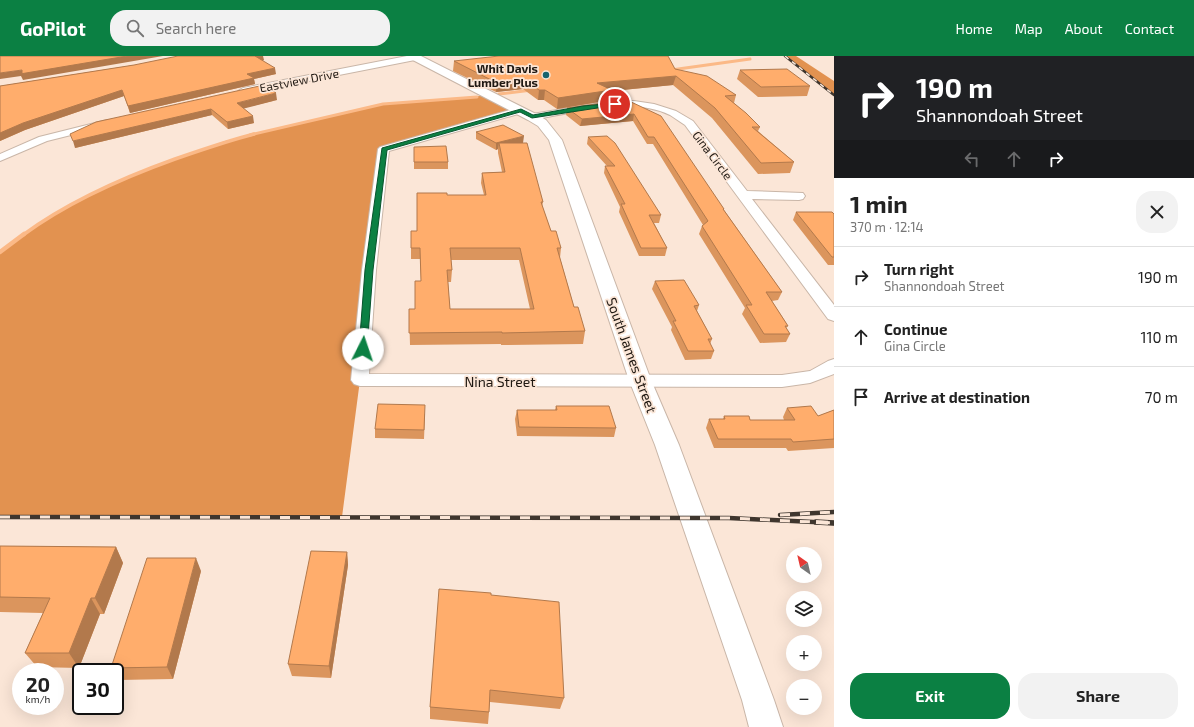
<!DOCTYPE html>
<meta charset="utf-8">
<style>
:root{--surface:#fff;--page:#f2f2f2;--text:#222;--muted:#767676;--line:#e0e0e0;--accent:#0b8043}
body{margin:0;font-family:"Exo 2",sans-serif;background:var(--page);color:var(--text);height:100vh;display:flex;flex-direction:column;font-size:15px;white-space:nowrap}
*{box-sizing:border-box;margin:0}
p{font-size:13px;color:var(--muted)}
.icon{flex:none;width:22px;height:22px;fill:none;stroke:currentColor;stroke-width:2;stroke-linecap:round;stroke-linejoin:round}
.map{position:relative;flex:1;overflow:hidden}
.drawer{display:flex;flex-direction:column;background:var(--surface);width:360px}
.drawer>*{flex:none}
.top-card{background:#202124;color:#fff;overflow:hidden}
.needle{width:26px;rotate:326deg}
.controls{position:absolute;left:786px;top:491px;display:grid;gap:8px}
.controls a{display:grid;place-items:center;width:36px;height:36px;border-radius:50%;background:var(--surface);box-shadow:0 4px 16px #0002;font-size:20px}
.speed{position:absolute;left:12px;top:607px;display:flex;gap:8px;font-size:20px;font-weight:700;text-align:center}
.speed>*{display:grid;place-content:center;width:52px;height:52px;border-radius:50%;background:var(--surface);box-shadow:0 4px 16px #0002;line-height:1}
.speed small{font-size:10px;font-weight:400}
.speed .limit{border:2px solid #111;border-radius:6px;background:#fff;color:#111}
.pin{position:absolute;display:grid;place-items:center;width:34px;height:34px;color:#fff;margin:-17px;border:2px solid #fff;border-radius:50%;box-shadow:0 1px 4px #0007}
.me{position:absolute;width:44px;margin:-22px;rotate:4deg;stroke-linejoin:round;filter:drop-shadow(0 0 3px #0008)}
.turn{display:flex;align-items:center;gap:14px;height:84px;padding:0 16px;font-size:18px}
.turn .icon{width:52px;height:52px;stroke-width:2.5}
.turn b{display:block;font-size:28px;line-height:34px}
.lanes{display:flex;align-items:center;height:38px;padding:0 16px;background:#0003;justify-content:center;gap:20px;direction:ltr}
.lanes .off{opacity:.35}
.round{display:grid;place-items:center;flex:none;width:42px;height:42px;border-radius:16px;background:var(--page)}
.head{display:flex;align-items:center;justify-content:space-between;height:68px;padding:0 16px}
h1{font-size:24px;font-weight:700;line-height:30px}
.button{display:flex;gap:8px;margin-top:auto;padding:8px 16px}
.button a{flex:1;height:46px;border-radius:16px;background:var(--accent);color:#fff;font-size:16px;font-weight:700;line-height:46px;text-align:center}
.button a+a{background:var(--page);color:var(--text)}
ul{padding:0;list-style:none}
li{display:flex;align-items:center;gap:12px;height:60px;padding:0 16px;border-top:1px solid var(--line)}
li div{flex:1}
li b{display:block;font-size:15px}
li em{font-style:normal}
header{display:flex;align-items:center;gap:24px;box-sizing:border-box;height:56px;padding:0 20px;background:var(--accent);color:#fff}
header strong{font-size:19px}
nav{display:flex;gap:22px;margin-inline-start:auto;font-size:14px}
.search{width:280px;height:36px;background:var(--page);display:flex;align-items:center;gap:10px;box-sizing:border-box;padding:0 14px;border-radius:16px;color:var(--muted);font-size:15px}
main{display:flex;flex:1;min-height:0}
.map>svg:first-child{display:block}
.forest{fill:#e29250}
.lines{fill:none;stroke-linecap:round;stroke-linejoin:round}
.stream-far2{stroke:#fbb987;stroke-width:3}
.stream-far1{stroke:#fbb987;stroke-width:3.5}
.stream{stroke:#fbb987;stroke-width:4.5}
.minor-casing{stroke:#c9b6a8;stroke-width:2}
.tertiary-casing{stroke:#c9b6a8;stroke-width:2}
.minor{fill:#fff;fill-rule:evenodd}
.tertiary{fill:#fff;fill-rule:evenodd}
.rail-far2-casing{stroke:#3f362e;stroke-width:2.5}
.rail-far1-casing{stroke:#3f362e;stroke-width:4.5}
.rail-casing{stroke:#3f362e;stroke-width:5.5}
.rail-far2{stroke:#fbe6d7;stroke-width:1.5;stroke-dasharray:4.5;stroke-linecap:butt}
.rail-far1{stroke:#fbe6d7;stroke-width:3;stroke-dasharray:10;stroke-linecap:butt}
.rail{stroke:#fbe6d7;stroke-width:4;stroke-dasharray:12;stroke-linecap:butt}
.wall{fill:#db955d;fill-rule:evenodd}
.shaded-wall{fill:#b2794c}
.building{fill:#ffad6c;stroke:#b2794c;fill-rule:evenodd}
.route{fill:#0b8043;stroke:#07532c}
.poi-dot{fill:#18646e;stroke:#fbe6d7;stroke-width:1.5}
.labels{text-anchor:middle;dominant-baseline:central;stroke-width:3.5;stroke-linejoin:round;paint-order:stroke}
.far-poi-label{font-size:12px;font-weight:bold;fill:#1f1812;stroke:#fbe6d7;text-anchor:end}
.far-street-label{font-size:12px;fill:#1f1812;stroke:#fbe6d7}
.street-label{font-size:14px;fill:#1f1812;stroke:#fbe6d7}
</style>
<header>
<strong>GoPilot</strong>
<div class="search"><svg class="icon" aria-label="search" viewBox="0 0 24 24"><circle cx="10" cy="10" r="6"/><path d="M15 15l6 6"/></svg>Search here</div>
<nav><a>Home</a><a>Map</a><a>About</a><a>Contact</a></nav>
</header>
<main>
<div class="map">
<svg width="834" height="671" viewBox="0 0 834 671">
<rect width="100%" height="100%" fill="#fbe6d7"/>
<path class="forest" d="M786,0H796L834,25V39Z
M492,39L521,54L387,91L360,324L342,461H0V196L48,161L62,153L131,119L225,85L383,48Z"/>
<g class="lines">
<path class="stream-far2" d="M671,14L750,3
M499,38L532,34
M250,79L383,48L477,41"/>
<path class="stream-far1" d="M23,179C69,145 122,122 175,103C201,94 227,85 254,78"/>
<path class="stream" d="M0,196L24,178"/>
<defs>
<path id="minor" d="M407,0L419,1L415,4L243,38L238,35L243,32Z
M613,45H634L654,48L676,55L693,65L747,135L803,137L805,140L803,143L799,144L752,143L834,249V265L828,263L685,69C680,66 675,62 670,59C632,40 572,57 532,64L527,61L532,58Z
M521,51L526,54L525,56L389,95L376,214L369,318L782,319L810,315L828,305L834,303V318L810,327L782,331L360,330L354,328L351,324L362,214L378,93L380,91Z
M107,64L111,65L112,67L111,69L47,85L0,105V98L39,81Z"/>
<path id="tertiary" d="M408,0H421L536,58L546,64L562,84L651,324L679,389L774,644L783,671H749L742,644L655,389L629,324L549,84L538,70L528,64L409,2Z"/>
</defs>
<use href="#minor" class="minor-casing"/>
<use href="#tertiary" class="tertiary-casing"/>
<use href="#minor" class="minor"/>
<use href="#tertiary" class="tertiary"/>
<defs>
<path id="rail-far2" d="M785,0L834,39"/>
<path id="rail-far1" d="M780,459L834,456
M0,461L729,462L834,467"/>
<path id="rail" d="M816,466L834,467"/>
</defs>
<use href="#rail-far2" class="rail-far2-casing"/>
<use href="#rail-far1" class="rail-far1-casing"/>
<use href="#rail" class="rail-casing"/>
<use href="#rail-far2" class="rail-far2"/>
<use href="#rail-far1" class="rail-far1"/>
<use href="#rail" class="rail"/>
</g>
<path class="wall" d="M264,4L262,5L276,18L254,23L255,28L130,57L124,40L25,74L0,85V30L134,9Z
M454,5L675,13L736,39L734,47L760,71L758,75L794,106L790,117L758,118L712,62L673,29L612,35L611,44L557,53L544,44H538L523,33L496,36L453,15Z
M740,14L810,30L807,40L758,41L737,23Z
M277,44L243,52L254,67L228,73L212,59L75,92L96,66Z
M629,45L724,153V154L782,236L778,244L772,245L788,270L786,272L790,278L786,286L760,287L742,258L745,252L699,178L702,170L703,169L653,88H647L633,65L580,70L566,59L567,52Z
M476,76L523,87L543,146L542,150L551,175L561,192L560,202L574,251L585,275L583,288L501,289V288L410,289L409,253H415L421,225L420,203H411V175H417L447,139H484L481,127L482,117L502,116L498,97V93L496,94L476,83ZM451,204H519L530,253H450L448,226H451L452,214Z
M588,81L661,159L659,167H654L667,192L665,200H639L619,156L620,151L604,117L605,110H607L587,88Z
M414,91L448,106V113H414Z
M796,156L834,158V209H828L793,164Z
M655,225L699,249L697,255L712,283L710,288L714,295L711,303L685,304L671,274L672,271L652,233Z
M556,350L616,372L614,381L517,380L515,363L517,354H555Z
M787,352L818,360L834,354V392L788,395L786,392H714L706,372L709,363H723L724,360L750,364H784L783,361Z
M425,358L424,383L375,382V373Z
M0,490L116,491L123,507L104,558H100L79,612L37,611L25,597L43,557L0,556Z
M347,496L348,509L331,622L292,620L288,608Z
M201,515L173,623L119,624L115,618V616H114L111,612Z
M491,539L564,642L560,653L490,646L489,656L488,668L430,663V651Z"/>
<path class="shaded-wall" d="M127,0H163L23,24L21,20L0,23V17Z
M255,0H263L264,4L256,6Z
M275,12L276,18L254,23L255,28L130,57L128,50L247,18Z
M676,20L673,29L612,35L611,44L557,53L558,42L597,27Z
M524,23L523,33L496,36L497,27Z
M122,34L124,40L25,74L0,85V77L23,67Z
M539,34H545L544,44H538Z
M276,37L277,44L238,54L237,47Z
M211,53L212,59L75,92L73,85Z
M634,58L633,65L580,70L582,63Z
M253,60L254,67L228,73L227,66Z
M524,80L523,87H499L498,93L496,94V87Z
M116,491L123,507L104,558L95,542Z
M347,496L348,509L331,622L329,610Z
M196,502L201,515L173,623L167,611Z
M91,542L100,558L79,612L69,597Z"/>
<path class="building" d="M0,0H127L20,18L22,17V14L0,17Z
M178,0H257H255L275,12L247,18L254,22L128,50L122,34L23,67L0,77V30L134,9Z
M499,0H668L675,13L707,20L736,39L725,40L746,57L760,71H752L794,106L761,107L715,52L676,20L597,27L612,34L558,42L545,34H539L524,23L497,27L454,5Z
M787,13L810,30L761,31L740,14Z
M264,29L276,37L237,47L253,60L227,66L211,53L73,85L70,78L96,66Z
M629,45L661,60L724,153H723L782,236H766L788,270H785L790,278H764L746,249H752L702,170L708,165L654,81H648L634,58L582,63L567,52L603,47Z
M503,69L524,80L496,87L476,76Z
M607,80L615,87L661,159H649L667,192H641L621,148H625L605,110H615L588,81Z
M499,87H527L543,146H541L551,175H556L561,192H557L574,251H578L585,275L502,277V276L409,277V253H415V225H421L420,192H411V175H417V137H447V139H486L482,117L505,116ZM450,192H520L534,253H450L447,214H452Z
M446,90L448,106H414V91Z
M796,156H832L834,158V201H832Z
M684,224L699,249L694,250L712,283H708L714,295H688L673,265H676L655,225Z
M378,348L425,349L424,374L375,373Z
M556,350H609L616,372L519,371L517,354H557Z
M811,350L818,360L834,354V383L793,386L791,383H718L709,363H725L724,360H749L750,364H795L787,352Z
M0,490L116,491L95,542H91L69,597H25L50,542L0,541Z
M311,495L347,496L329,610L288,608Z
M147,502H196L167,611L111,612Z
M439,533L491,537V539L559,546L564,642L490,634L489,656L430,651Z"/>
<path class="route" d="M615,47L617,49L532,62L520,56L387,94L373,214L367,293L363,295L360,294L359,293L365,214L382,92L521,53L533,59L583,50Z"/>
<circle class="poi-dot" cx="546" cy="19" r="4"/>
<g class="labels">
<g class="far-poi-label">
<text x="538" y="12">Whit Davis<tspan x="538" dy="14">Lumber Plus</tspan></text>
</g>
<g class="far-street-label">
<text transform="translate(299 24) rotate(-11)">Eastview Drive</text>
<text transform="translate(713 99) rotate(53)">Gina Circle</text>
</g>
<g class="street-label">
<text transform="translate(632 299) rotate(70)">South James Street</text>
<text x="500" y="325">Nina Street</text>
</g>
</g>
</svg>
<div class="controls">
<a><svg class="needle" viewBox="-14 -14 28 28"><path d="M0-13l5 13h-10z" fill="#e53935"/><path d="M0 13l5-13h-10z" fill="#767676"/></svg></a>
<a><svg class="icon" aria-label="layers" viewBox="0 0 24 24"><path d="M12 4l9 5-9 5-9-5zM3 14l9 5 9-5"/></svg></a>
<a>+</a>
<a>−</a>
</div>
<div class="speed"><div>20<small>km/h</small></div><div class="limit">30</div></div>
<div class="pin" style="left:615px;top:48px;background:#d93025"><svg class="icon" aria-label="arrive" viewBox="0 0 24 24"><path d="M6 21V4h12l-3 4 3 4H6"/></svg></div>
<svg class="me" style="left:363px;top:293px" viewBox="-20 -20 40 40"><circle r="19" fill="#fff"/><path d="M0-13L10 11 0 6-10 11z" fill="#0b8043"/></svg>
</div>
<section class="drawer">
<div class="top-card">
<div class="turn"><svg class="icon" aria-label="right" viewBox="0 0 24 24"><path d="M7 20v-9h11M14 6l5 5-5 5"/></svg><div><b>190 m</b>Shannondoah Street</div></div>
<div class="lanes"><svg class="icon off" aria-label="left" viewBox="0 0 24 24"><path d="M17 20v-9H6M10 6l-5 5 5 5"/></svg><svg class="icon off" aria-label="ahead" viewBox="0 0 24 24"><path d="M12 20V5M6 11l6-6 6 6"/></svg><svg class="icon" aria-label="right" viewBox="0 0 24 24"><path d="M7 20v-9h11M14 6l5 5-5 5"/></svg></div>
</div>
<div class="head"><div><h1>1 min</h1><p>370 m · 12:14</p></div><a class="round"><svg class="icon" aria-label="close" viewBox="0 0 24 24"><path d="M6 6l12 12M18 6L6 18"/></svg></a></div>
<ul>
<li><svg class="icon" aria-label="right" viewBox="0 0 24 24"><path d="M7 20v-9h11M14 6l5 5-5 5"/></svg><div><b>Turn right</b><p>Shannondoah Street</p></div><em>190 m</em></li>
<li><svg class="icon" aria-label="ahead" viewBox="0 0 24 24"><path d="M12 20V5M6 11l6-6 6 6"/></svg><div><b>Continue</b><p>Gina Circle</p></div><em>110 m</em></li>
<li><svg class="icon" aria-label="arrive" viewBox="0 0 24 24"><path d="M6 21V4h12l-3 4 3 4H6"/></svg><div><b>Arrive at destination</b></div><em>70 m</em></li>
</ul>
<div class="button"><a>Exit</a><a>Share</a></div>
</section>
</main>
